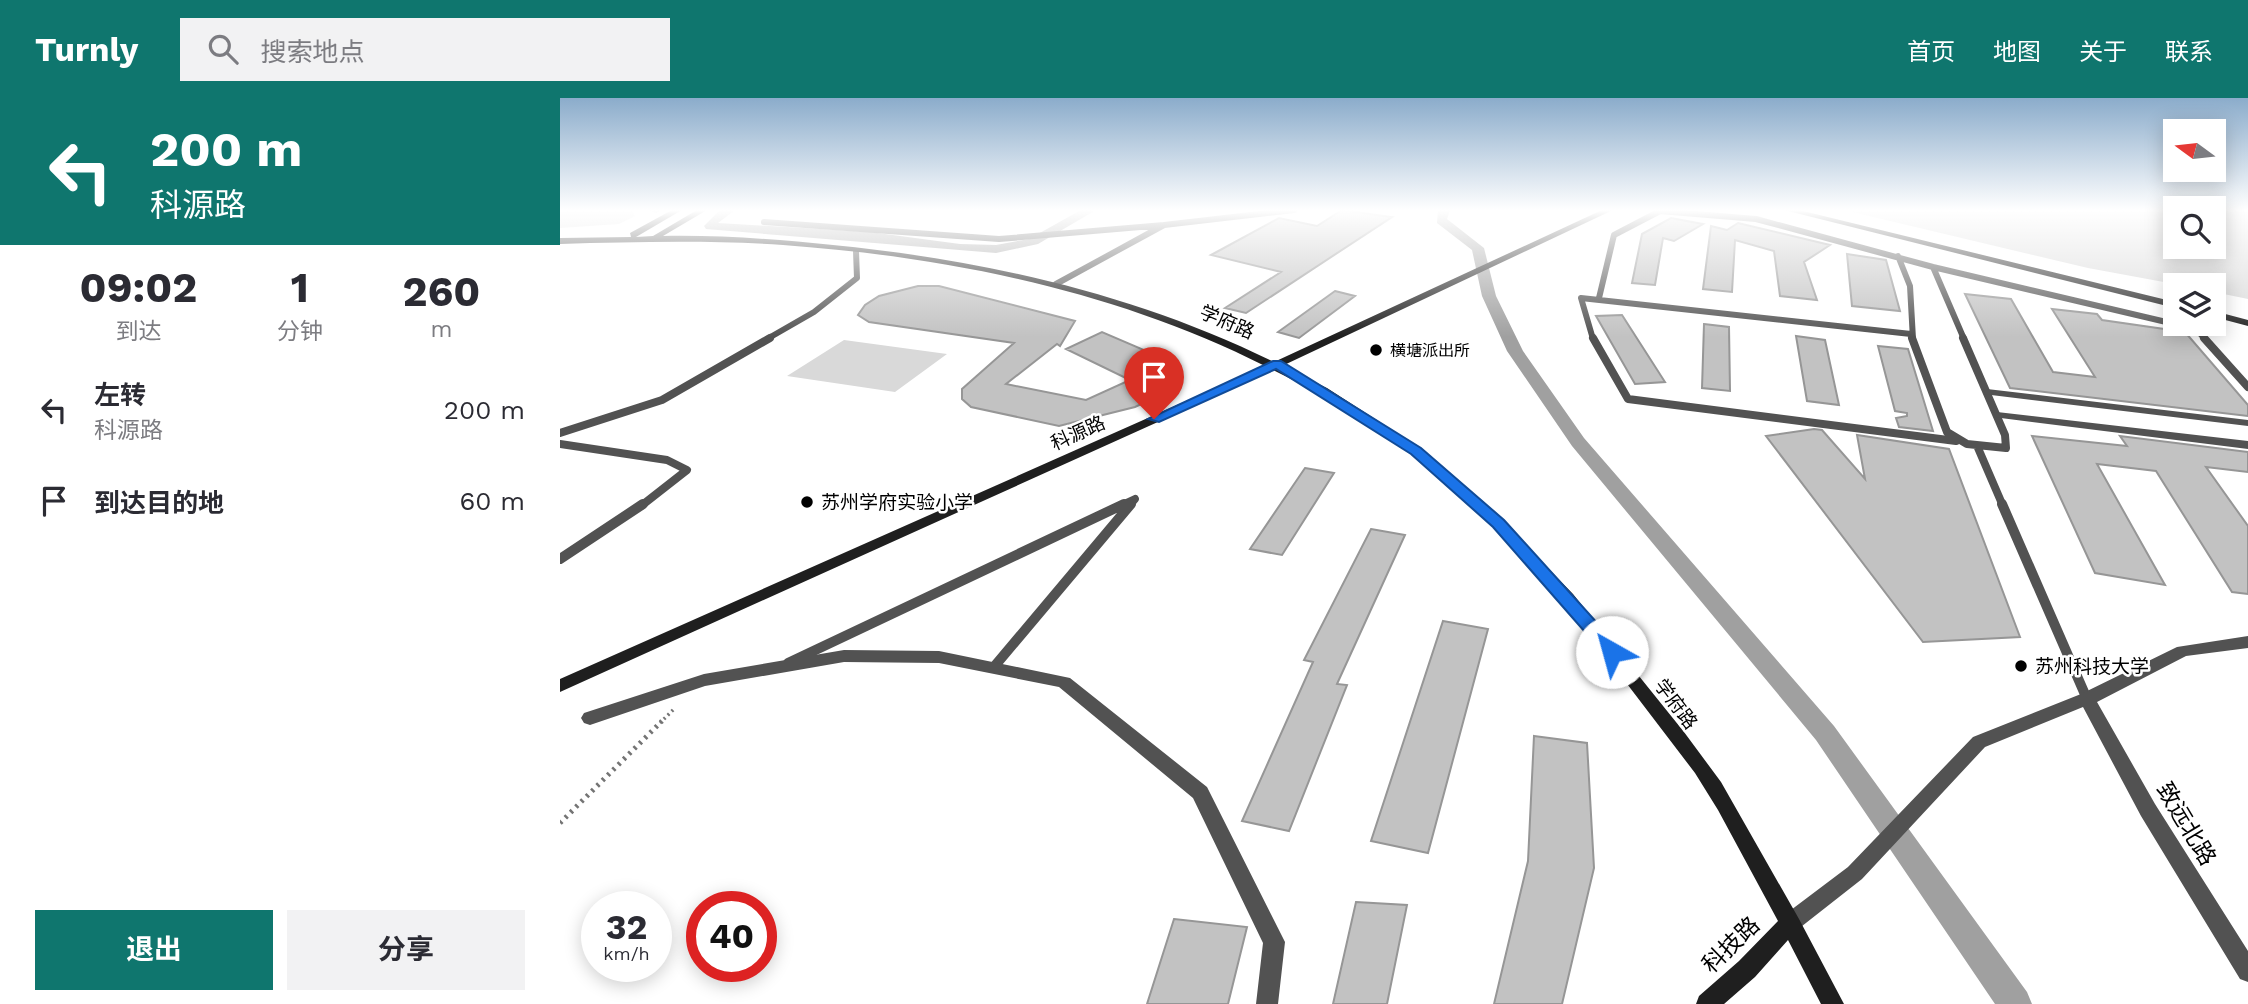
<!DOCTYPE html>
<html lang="zh">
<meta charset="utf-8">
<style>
:root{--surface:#fff;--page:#f2f2f3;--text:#2b2b33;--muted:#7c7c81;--accent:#0f766e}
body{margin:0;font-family:"Work Sans","Noto Sans SC",sans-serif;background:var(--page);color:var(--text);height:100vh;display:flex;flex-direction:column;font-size:26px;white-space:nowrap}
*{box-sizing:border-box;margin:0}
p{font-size:23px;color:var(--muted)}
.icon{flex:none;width:38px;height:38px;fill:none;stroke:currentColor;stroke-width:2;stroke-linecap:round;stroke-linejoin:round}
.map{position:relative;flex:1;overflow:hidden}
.sheet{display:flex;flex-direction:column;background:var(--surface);width:560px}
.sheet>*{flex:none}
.hud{background:#0f766e;color:#fff;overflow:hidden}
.needle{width:46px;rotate:285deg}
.fabs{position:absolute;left:1603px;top:21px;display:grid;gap:14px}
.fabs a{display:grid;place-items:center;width:63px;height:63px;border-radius:0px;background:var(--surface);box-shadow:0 4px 18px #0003;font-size:35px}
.speed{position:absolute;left:21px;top:793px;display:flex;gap:14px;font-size:35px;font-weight:700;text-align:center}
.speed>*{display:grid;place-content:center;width:91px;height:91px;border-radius:50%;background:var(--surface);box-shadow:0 4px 18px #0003;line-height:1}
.speed small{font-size:18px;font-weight:400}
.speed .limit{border:10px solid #d22;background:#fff;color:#111}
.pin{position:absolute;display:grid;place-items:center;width:60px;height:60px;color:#fff;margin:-72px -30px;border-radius:50% 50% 50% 0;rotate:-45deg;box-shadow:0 0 7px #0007}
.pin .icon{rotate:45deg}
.me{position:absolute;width:77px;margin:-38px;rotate:322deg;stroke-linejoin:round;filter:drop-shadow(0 0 5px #0008)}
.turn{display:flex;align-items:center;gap:24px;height:147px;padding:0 35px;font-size:32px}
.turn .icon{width:91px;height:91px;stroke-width:2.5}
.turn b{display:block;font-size:49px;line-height:60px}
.eta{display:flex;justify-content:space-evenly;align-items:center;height:119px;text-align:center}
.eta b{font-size:42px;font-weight:700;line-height:49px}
.action{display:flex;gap:14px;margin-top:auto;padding:14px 35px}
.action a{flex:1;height:80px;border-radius:0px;background:var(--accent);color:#fff;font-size:28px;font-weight:700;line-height:80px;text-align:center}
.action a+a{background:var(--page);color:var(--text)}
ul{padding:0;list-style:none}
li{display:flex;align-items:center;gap:21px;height:91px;padding:0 35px}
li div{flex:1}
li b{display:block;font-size:26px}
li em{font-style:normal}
header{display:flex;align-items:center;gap:42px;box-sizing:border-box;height:98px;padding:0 35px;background:var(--accent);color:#fff}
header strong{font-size:33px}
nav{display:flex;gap:38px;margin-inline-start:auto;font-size:24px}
.search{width:490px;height:63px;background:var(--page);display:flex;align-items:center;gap:18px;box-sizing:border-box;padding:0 24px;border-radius:0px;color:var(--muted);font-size:26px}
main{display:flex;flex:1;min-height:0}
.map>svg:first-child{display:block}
.green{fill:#d9d9d9}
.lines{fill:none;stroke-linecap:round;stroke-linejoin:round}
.canal{fill:#a0a0a0;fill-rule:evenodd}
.building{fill:#c2c2c2;stroke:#969696;stroke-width:2}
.path-far1{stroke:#747474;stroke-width:3.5;stroke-dasharray:2 3.5;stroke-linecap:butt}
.path{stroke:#747474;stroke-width:5;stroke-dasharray:2.5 5;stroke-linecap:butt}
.lane-far2{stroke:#525252;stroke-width:6}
.lane-far1{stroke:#525252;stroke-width:8}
.lane{stroke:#525252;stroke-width:10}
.street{fill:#525252;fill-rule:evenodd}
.secondary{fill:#1f1f1f;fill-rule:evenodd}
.route{fill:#1a73e8;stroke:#114b97;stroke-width:2}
.poi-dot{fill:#000;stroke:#fff;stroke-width:2.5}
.labels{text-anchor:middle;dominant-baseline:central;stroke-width:5;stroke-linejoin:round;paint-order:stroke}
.far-poi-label{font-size:16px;fill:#000;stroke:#fff;text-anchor:start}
.street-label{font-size:19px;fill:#000;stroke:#fff}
.poi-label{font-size:19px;fill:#000;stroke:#fff;text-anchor:start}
.near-street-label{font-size:23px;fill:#000;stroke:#fff}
</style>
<header>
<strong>Turnly</strong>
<div class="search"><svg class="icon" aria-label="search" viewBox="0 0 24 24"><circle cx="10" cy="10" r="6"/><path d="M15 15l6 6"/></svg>搜索地点</div>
<nav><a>首页</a><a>地图</a><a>关于</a><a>联系</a></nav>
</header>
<main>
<section class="sheet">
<div class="hud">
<div class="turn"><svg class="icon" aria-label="left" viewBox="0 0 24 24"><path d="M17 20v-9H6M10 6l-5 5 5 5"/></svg><div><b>200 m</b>科源路</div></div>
</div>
<div class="eta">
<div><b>09:02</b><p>到达</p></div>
<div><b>1</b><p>分钟</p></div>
<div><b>260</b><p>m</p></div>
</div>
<ul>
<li><svg class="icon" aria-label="left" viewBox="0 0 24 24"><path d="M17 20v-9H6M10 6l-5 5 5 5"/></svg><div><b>左转</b><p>科源路</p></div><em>200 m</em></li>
<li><svg class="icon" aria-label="arrive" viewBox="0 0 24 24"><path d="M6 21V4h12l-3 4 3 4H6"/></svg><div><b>到达目的地</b></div><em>60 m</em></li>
</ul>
<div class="action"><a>退出</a><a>分享</a></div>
</section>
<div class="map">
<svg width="1688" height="906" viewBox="0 0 1688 906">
<rect width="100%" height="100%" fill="#fff"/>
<path class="green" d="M0,112H71L75,118L59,126L0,130Z
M1284,112H1615V149H1654V112H1688V201L1654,194V187H1620L1528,170Z
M284,242L387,256L335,294L227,278Z"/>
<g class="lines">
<path class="canal" d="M88,112H102L96,115Z
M160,112H175L158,125L310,134L400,146L436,147L469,141L521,112H536L478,146L436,155L146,131L144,128Z
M878,112H890L887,121L924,150L936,198L963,253L1024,340L1274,628L1467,894L1472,906H1435L1256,642L1012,348L947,253L922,198L912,152L877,125Z"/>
</g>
<path class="building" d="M782,112L832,119L686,215L665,210L721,174L651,157L719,120L757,128Z
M1111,120L1143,126L1114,143L1103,140L1095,187L1072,185L1082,136Z
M1178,125L1270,147L1244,164L1257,202L1220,198L1214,153L1175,142L1172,194L1143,191L1151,128L1167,132Z
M1287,156L1326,162L1340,213L1292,208Z
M358,188H379L515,223L500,248L497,246L446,286L526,302L570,282L506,251L542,234L605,261L614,269L617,277L615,286L609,293L575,309L499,328L411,309L402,301V291L454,245L309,224L298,217L305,207L319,198Z
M775,193L795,198L739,240L718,234Z
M1405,196L1451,201L1493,274L1535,279L1492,211L1537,216L1542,222L1625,234L1688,307V318L1450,290Z
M1062,217L1105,284L1075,286L1036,218Z
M1144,226L1169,229L1170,293L1142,290Z
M1236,238L1265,242L1279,307L1247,303Z
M1318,248L1348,251L1373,333L1339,329L1336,320L1347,318V315L1335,313Z
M1254,331L1262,332L1305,381L1297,337L1389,351L1460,539L1363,544L1206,338Z
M1472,338L1567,348L1560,338L1688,354V374L1646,369L1688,428V496L1672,494L1596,373L1537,366L1605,487L1535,475Z
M745,370L774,375L722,457L690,451Z
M811,431L845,437L777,586L787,587L729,733L682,723L753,564L744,562Z
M883,523L928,531L868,755L811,743Z
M974,638L1027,645L1034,770L1002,906H934L968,763Z
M796,804L847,807L827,906H773Z
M614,821L687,829L668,906H587Z"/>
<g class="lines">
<path class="path-far1" d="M100,625L115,610"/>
<path class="path" d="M0,725L102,623"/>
<path class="lane-far2" d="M204,124L439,141L604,127
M1338,158L1350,188L1353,241
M1373,169L1404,241
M496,186L604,127L734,112
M1039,200L1054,137L1100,113L1196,121L1373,169L1636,231L1645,241
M207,241L254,214L297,180L296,153
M1033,241L1021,200L1351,236"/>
<path class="lane-far1" d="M1033,240L1068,301L1396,343
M1352,240L1387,334L1407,346L1446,350L1445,337L1403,240
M1644,240L1688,289
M0,335L102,302L210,240
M0,346L107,362L127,372L81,408
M1418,350L1443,408
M560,408L575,401L569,408"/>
<path class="lane" d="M1442,406L1527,601
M0,461L83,406
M228,565L564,406
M433,570L571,406"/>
<path class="street" d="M1427,291L1688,322V328L1423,296V292Z
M1437,314L1688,343V351L1433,319V315Z
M1688,538V550L1626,558L1537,604L1595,706L1688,853V884L1680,881L1581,718L1523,609L1425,649L1302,781L1237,832L1230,835L1223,832L1220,825L1223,818L1288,769L1413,639L1521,596L1617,549Z
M284,552L379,553L510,580L647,689L725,844L718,906H696L703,845L633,700L499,589L379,565L284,564L145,588L30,627L24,625L21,620L24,615L144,576Z"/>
<path class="secondary" d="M112,112H122L76,139L93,138L137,112H147L103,138C159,137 217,141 273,147C425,162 576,196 714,264L1042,112H1053L722,268L767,290L860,350L925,405L1013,496L1124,634L1161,684L1239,821L1284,906H1261L1228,842L1195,879L1164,906H1136L1139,898L1179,863L1218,823L1158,712L1135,675L1029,536L974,471L915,410L852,356L759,295L713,272L0,594V581L705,268C556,193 389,159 223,147C149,142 74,144 0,146V140L71,139L70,135Z
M1224,112H1239L1615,204V210Z
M1654,213L1688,222V228L1654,219Z"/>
</g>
<linearGradient id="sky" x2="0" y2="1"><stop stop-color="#8baccb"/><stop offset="0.47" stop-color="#fff"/><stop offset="1" stop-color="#fff" stop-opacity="0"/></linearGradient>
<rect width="1688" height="239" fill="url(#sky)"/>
<path class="route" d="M713,263H721L861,350L944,422L1059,549L1061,554L1059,558H1046L933,429L851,356L716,271L599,324L588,321Z"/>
<g class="poi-dot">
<circle cx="816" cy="252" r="7"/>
<circle cx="247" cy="404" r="7"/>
<circle cx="1461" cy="568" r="7"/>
</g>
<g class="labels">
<g class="far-poi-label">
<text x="830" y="252">横塘派出所</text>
</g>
<g class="street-label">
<text transform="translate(667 224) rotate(23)">学府路</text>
<text transform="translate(518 335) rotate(-24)">科源路</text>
<text transform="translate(1116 606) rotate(53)">学府路</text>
</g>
<g class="poi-label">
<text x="261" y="404">苏州学府实验小学</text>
<text x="1475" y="568">苏州科技大学</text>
</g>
<g class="near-street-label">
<text transform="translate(1626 726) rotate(59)">致远北路</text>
<text transform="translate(1171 847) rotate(-44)">科技路</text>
</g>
</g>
</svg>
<div class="fabs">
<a><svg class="needle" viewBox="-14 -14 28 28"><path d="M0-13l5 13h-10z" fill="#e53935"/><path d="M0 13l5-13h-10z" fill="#7c7c81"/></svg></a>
<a><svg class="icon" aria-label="search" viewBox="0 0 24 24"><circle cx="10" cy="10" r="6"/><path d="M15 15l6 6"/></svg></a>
<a><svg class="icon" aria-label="layers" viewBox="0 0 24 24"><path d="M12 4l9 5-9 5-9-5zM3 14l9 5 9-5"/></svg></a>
</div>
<div class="speed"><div>32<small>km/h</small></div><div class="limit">40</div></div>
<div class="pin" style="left:594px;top:321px;background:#d93025"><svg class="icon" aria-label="arrive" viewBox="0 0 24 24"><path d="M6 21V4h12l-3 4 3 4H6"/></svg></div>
<svg class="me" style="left:1052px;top:554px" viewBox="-20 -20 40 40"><circle r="19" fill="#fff"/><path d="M0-13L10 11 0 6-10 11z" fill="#1a73e8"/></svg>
</div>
</main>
